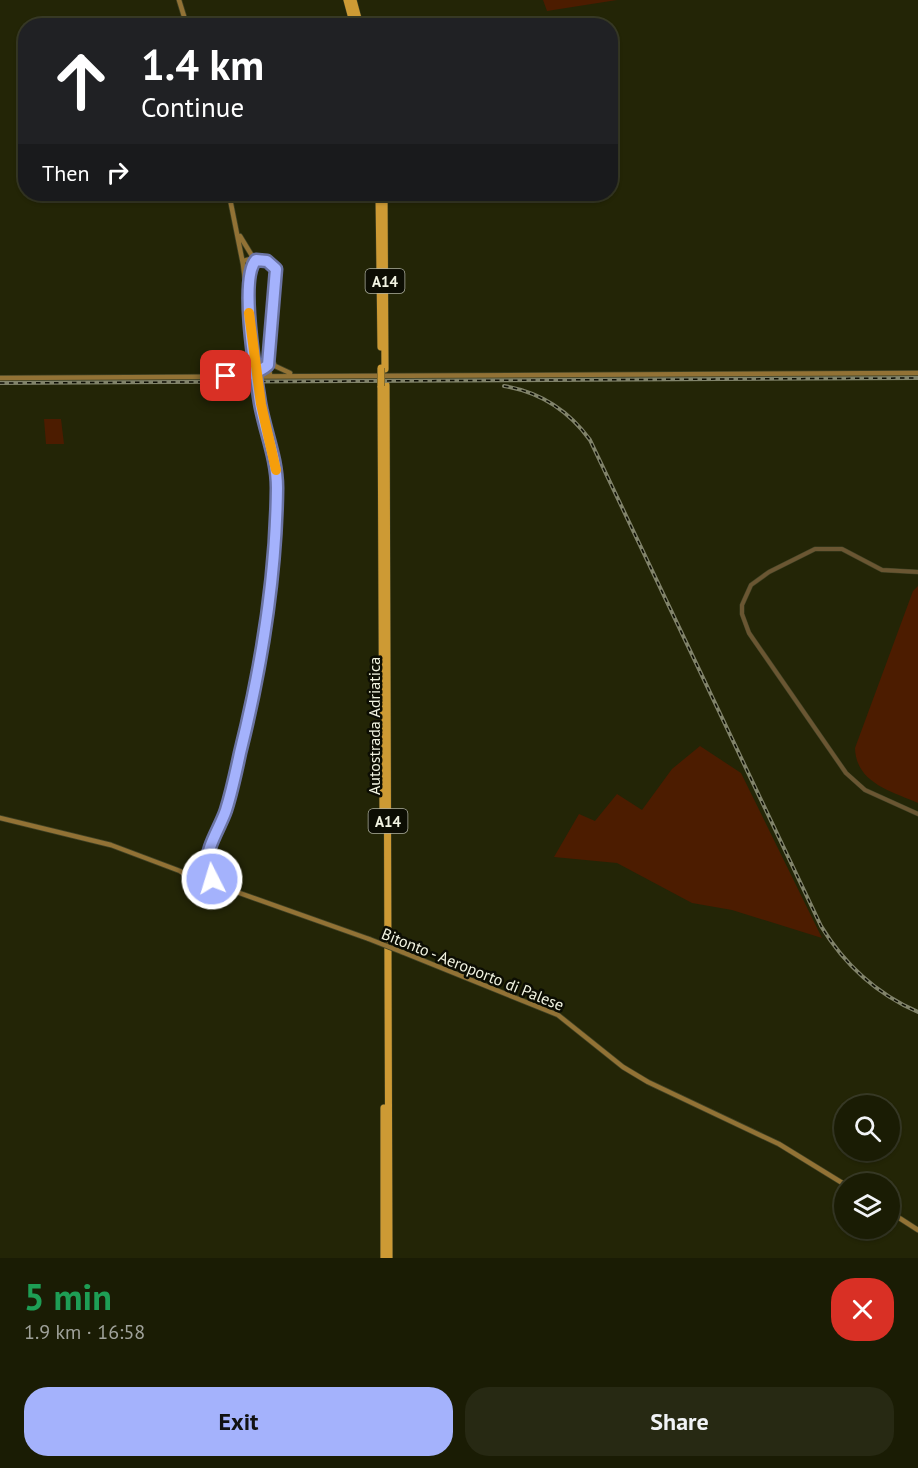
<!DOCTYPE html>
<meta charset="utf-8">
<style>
:root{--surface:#1a1c04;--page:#272913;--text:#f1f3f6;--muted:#9fa19a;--line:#383a26;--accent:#a4b2fc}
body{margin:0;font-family:"PT Sans",sans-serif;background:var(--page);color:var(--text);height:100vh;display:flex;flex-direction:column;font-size:22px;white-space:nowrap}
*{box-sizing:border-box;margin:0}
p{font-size:20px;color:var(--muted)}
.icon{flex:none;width:33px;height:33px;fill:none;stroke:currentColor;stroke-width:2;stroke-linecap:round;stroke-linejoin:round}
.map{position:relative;height:1258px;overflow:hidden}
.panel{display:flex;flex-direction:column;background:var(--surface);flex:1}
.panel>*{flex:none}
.guide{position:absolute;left:18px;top:18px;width:600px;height:183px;border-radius:24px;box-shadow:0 2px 4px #0004,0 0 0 2px var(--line);background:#202124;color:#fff;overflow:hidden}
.tools{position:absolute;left:834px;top:1095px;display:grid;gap:12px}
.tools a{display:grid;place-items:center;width:66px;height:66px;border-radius:50%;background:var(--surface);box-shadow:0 2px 4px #0004,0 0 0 2px var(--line);font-size:30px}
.pin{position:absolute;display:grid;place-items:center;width:51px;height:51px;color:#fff;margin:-26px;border-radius:12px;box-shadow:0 3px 9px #0006}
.me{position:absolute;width:66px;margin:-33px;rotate:355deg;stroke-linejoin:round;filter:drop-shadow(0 0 4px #0008)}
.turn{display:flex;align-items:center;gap:21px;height:126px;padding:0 24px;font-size:27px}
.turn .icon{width:78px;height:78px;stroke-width:2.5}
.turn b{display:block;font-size:42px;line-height:51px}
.then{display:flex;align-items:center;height:57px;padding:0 24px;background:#0003;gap:12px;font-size:22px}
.round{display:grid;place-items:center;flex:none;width:63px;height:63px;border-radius:24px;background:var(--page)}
.summary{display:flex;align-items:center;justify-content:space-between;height:102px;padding:0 24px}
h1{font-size:36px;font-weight:700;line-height:45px;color:#1e9e55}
.button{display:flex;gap:12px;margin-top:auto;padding:12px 24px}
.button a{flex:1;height:69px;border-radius:24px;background:var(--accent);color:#111;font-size:24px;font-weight:700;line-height:69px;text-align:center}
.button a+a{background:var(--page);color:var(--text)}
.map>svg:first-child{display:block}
.green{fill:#4c1c00}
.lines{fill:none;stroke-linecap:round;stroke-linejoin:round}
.tertiary-casing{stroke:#404225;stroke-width:5}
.secondary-casing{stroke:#404225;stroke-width:6}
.motorway-casing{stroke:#404225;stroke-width:8}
.tertiary{stroke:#6a5632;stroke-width:4}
.secondary{stroke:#927235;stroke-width:4.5}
.motorway{stroke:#cd9a34;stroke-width:7}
.rail-casing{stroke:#81836a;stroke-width:4}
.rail{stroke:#0c0d03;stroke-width:1.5;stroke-dasharray:4.5;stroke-linecap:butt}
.secondary-bridge-casing{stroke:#404225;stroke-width:6;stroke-linecap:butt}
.motorway-bridge-casing{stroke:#404225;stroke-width:8;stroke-linecap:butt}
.secondary-bridge{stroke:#927235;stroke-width:4.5}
.motorway-bridge{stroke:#cd9a34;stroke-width:7}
.route-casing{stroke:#6b74a4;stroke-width:15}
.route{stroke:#a4b2fc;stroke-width:10}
.slow{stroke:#f59e0b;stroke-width:10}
.labels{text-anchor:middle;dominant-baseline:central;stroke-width:5;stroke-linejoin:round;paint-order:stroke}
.shield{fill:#0c0d03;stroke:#adaf9f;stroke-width:1.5}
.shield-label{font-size:15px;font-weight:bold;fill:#f2f4e2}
.street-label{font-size:16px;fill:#f2f4e2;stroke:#0c0d03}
</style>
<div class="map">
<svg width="918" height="1258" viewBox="0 0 918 1258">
<rect width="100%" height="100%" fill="#232506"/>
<path class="green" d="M543,0H617L547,11Z
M44,419H61L64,444H46Z
M918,586V803C891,791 856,783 855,748L913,591Z
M700,746L741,773L822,938L732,910L692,903L617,863L554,857L579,814L595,821L617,794L642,810L672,769Z"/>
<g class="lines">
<defs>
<path id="tertiary" d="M918,572L882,570L842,549H815L769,572L751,585L742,605V614L749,633L846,773L865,790L918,814"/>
<path id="secondary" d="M179,0L187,26
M229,194L243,264L256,368
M240,236L254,259
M243,261C254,257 269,259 276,269L268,365L270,375
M249,286V274L256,260
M270,357L275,366L290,373
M0,378L918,373
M0,818L111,845L180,871L194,880
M192 875a10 10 0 1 1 20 0a10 10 0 1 1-20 0Z
M200,865C222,841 228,801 236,771C259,678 278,583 277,486C277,452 263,421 258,388
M213,876L226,887
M204,885L234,891L369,939
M402,952L558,1015L623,1067L648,1082L779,1144L844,1184
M890,1212L918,1230"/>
<path id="motorway" d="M347,0L354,26
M353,0L360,26
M379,194L381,347
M384,194L385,369
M386,385L389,1258
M381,386L383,812
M384,1108V1258"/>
</defs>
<use href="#tertiary" class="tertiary-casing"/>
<use href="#secondary" class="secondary-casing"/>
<use href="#motorway" class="motorway-casing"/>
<use href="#tertiary" class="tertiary"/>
<use href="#secondary" class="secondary"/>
<use href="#motorway" class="motorway"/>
<defs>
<path id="rail" d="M0,383L918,378
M504,386C540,392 569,411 590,440L821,926C844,964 877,994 918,1012"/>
</defs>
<use href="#rail" class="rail-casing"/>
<use href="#rail" class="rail"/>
<defs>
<path id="secondary-bridge" d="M256,368L258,388
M369,939L402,952"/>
<path id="motorway-bridge" d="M381,368V386"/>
</defs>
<use href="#secondary-bridge" class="secondary-bridge-casing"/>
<use href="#motorway-bridge" class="motorway-bridge-casing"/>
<use href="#secondary-bridge" class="secondary-bridge"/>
<use href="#motorway-bridge" class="motorway-bridge"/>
</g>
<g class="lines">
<defs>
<path id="route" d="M212,879V870L207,866C206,847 220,828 226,810C232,791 236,772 240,753C262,665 276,578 277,488C277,458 265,432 260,403C256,377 239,278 256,260L267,261L276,269L268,365C255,376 242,375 226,376"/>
</defs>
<use href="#route" class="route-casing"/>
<use href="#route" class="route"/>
<path class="slow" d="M249,313L261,404L276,470"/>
</g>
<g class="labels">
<g class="shield">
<rect x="365.5" y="269" width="39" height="24" rx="4.5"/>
<rect x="368.5" y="809" width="39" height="24" rx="4.5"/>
</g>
<g class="shield-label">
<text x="385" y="281">A14</text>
<text x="388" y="821">A14</text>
</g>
<g class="street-label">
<text transform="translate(374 726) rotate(-90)">Autostrada Adriatica</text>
<text transform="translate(473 969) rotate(22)">Bitonto - Aeroporto di Palese</text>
</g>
</g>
</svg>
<div class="tools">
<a><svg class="icon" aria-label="search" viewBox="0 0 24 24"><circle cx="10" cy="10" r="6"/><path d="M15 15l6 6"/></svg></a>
<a><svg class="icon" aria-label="layers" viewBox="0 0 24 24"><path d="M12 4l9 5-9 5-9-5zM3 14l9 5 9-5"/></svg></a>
</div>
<div class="pin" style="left:226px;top:376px;background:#d93025"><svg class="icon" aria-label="arrive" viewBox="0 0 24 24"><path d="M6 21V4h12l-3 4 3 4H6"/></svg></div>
<svg class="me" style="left:212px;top:879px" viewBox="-20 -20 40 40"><circle r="17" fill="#a4b2fc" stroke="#fff" stroke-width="3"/><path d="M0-11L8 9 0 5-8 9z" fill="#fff"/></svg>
<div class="guide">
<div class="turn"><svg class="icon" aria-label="ahead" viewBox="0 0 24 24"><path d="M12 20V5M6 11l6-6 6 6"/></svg><div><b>1.4 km</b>Continue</div></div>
<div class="then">Then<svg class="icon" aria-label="right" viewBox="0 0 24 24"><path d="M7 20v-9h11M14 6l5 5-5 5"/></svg></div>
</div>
</div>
<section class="panel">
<div class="summary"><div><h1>5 min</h1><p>1.9 km · 16:58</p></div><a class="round" style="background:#d93025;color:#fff"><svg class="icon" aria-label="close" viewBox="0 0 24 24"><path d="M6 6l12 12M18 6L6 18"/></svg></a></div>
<div class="button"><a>Exit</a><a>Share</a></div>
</section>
